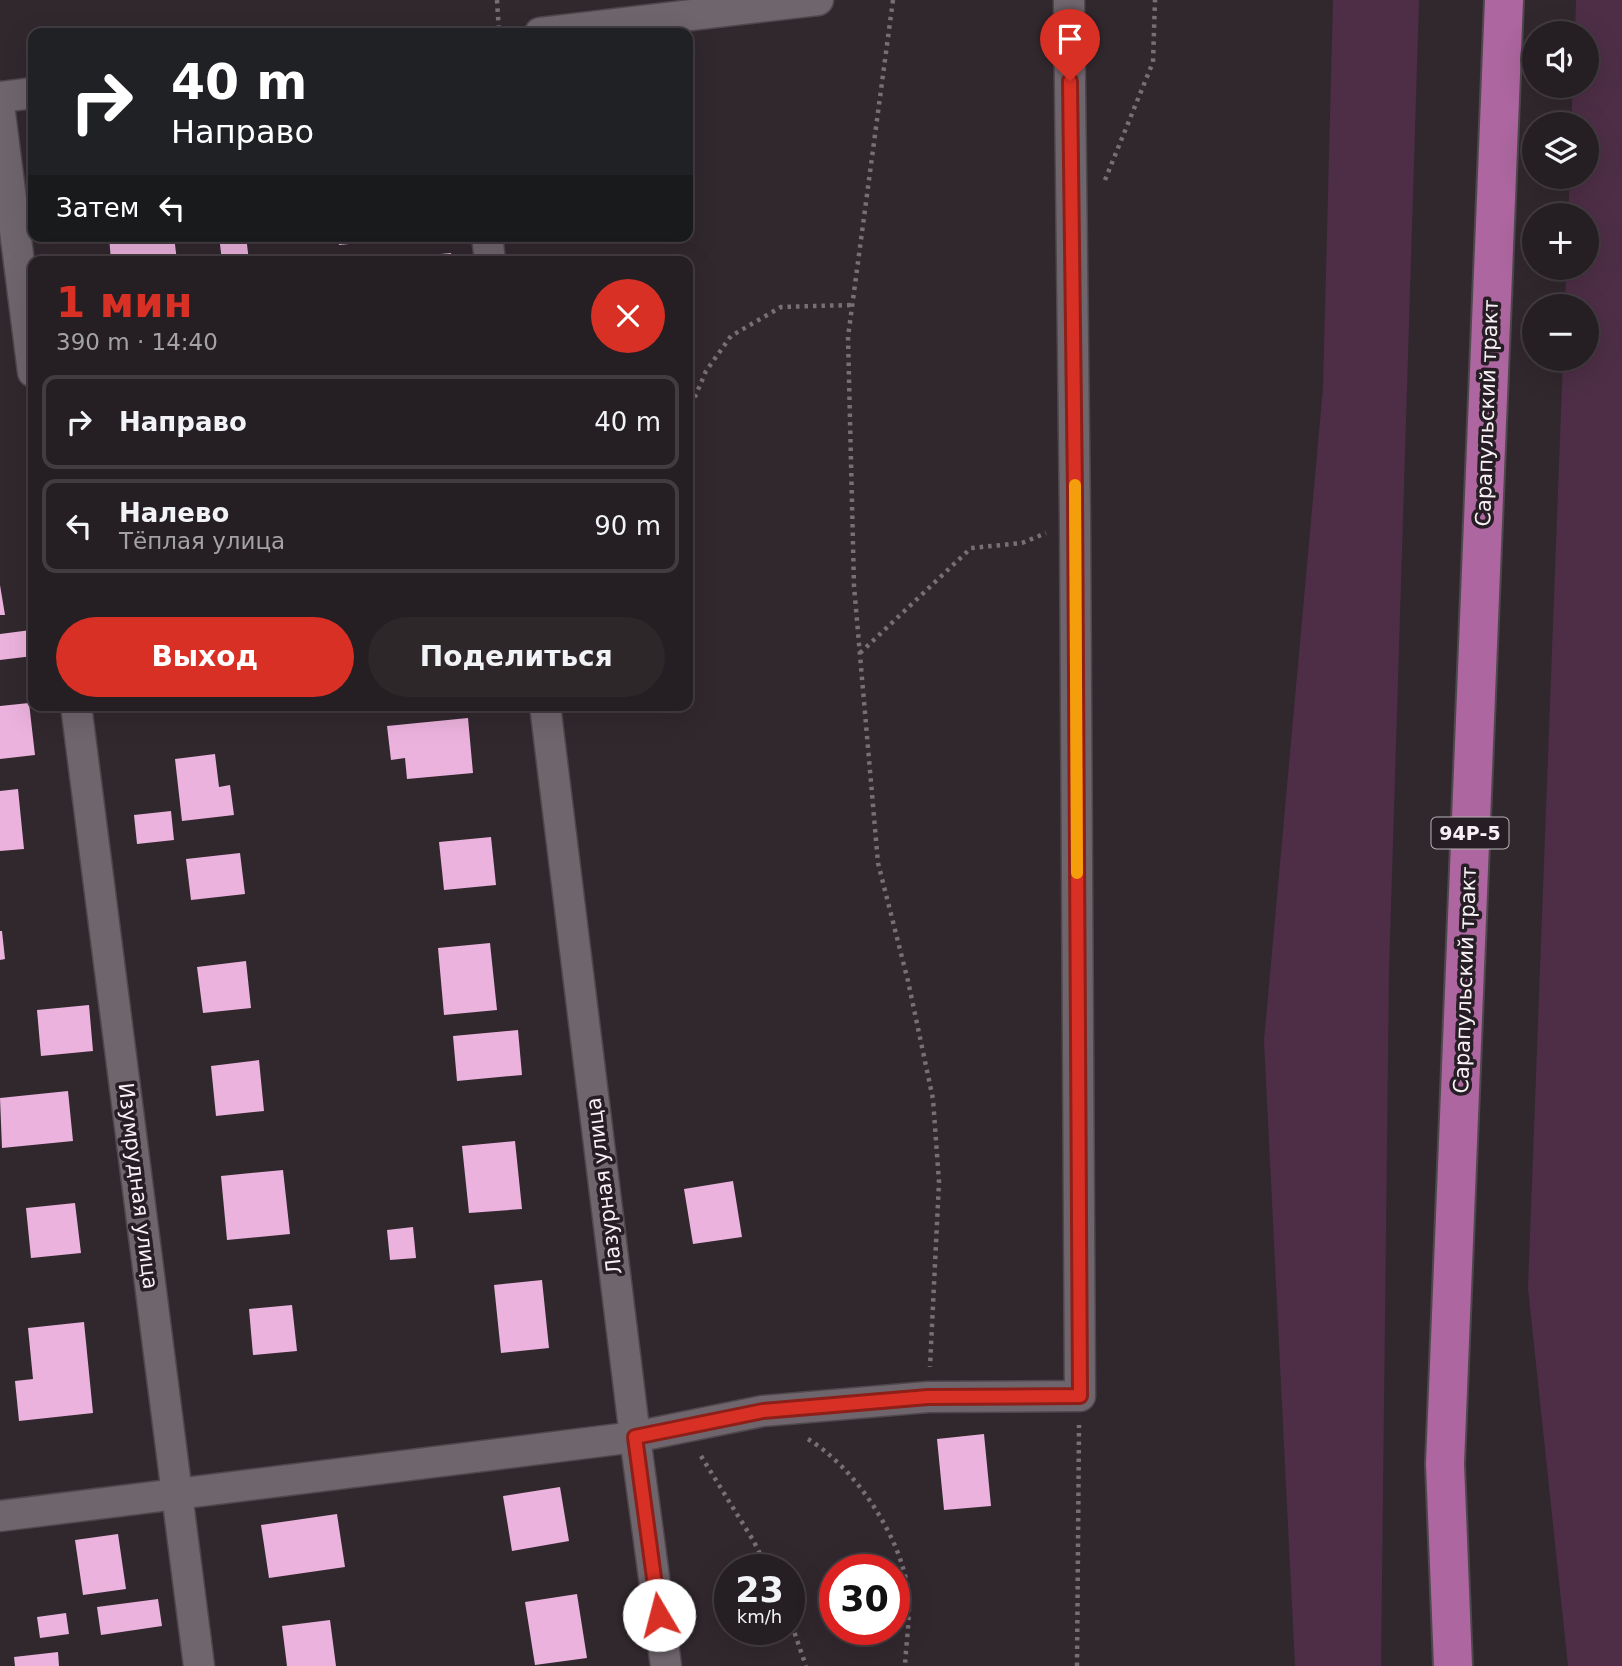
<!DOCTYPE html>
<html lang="ru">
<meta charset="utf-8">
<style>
:root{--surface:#251e22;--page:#2d272a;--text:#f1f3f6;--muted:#a3a2a5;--line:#423c40;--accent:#d93025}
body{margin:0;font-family:"DejaVu Sans",sans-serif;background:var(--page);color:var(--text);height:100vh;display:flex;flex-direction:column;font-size:26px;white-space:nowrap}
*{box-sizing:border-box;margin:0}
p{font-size:23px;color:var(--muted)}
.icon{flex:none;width:38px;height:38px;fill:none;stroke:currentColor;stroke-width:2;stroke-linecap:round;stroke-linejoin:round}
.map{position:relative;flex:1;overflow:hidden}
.drawer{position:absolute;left:28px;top:256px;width:665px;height:455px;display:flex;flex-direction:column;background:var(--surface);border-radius:14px;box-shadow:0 7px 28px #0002,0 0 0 2px var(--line)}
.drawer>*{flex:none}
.top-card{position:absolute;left:28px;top:28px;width:665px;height:214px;border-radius:14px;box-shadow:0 7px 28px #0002,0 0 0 2px var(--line);background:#202124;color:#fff;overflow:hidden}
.tools{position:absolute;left:1522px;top:21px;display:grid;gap:14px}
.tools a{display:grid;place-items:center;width:77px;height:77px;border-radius:50%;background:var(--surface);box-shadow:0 7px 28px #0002,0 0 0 2px var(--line);font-size:35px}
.speed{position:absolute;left:714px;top:1554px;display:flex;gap:14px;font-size:35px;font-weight:700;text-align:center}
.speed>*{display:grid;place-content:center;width:91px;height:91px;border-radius:50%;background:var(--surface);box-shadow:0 7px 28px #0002,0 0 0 2px var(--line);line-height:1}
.speed small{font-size:18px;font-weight:400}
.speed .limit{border:10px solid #d22;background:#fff;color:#111}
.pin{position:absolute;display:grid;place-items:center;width:60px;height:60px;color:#fff;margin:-72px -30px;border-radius:50% 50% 50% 0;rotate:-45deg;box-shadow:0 0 7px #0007}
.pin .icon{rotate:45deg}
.me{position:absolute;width:77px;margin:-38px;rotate:352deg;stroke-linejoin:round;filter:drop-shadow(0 0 5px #0008)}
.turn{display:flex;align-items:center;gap:24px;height:147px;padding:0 28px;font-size:32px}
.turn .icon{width:91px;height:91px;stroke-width:2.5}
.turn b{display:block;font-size:49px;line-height:60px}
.then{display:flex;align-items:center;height:66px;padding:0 28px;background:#0003;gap:14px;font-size:26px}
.round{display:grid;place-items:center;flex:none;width:74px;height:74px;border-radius:37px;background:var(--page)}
.overview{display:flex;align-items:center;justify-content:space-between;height:119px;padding:0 28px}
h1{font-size:42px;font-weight:700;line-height:52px;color:var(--accent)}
.cta{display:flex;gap:14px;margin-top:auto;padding:14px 28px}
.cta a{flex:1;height:80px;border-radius:42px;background:var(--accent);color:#fff;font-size:28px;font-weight:700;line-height:80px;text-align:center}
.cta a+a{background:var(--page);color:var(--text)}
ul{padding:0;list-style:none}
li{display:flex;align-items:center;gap:21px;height:94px;margin:0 14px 10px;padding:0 14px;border:4px solid var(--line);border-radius:14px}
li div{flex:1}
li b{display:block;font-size:26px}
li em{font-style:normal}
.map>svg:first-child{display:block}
.green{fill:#4d2e46}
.building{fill:#ebb2dd}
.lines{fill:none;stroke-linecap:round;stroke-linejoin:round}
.street-casing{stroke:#4e474c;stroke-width:33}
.primary-casing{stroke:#4e474c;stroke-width:42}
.path{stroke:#776f75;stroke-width:4.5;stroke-dasharray:3.5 5;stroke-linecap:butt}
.street{stroke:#6f656d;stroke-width:30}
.primary{stroke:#ad669f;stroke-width:38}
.route-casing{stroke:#8d1f18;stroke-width:18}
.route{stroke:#d93025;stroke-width:12}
.slow{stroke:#f59e0b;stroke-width:12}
.labels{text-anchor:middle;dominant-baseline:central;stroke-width:7;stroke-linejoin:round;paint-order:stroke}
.shield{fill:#271e25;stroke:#b9b2b7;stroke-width:2}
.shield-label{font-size:19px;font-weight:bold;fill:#f7f1f5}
.street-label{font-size:21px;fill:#f7f1f5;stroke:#271e25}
</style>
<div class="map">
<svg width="1622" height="1666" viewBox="0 0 1622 1666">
<rect width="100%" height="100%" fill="#31282e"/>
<path class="green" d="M1333,0H1419L1389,970L1381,1666H1295L1264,1041L1323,388Z
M1576,0H1622V1666H1568L1528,1288L1563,359H1587V306H1565L1566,268H1587V215H1568L1570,177H1587V124H1571L1573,86H1587V33H1575Z"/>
<path class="building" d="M109,236H174L177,261H111Z
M219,236H246L249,261H222Z
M338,236H399V239L339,245Z
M451,253L452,261H389V259Z
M0,585L5,615H0Z
M31,630L33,656L0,660V634Z
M29,703L35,755L0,759V706Z
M144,705H176V707L145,711Z
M468,718L473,773L407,779L405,758L391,760L387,726Z
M215,754L219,787L230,785L234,815L182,821L175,759Z
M18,789L24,849L0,851V791Z
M171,811L174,840L137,844L134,815Z
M491,837L496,885L444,890L439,842Z
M240,853L245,894L191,900L186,859Z
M0,931H2L5,959L0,960Z
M490,943L497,1010L444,1015L438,948Z
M246,961L251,1008L203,1013L197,967Z
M89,1005L93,1051L41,1056L37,1010Z
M518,1030L522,1075L457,1081L453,1036Z
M259,1060L264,1111L216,1116L211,1066Z
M68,1091L73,1141L2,1148L0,1098Z
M515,1141L522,1209L469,1213L462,1146Z
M283,1170L290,1234L227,1240L221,1176Z
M733,1181L742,1237L693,1244L684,1189Z
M75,1203L81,1253L31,1258L26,1208Z
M413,1227L416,1258L390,1260L387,1230Z
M542,1280L549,1348L501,1353L494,1285Z
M292,1305L297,1351L253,1355L249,1309Z
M84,1322L93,1413L19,1421L15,1381L33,1379L28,1328Z
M984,1434L991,1506L944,1510L937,1439Z
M560,1487L569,1541L512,1551L503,1496Z
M337,1514L345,1567L269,1578L261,1525Z
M118,1534L126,1589L83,1595L75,1540Z
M577,1594L587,1658L535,1665L525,1602Z
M158,1599L162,1626L101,1635L97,1607Z
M66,1613L69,1634L40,1638L37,1617Z
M330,1620L336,1666H287L282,1626Z
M58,1652L59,1666H15L14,1657Z"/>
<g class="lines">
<defs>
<path id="street" d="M540,33L818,0
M0,97L33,93
M0,113L33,372
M487,236L490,261
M76,705L199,1666
M545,705L635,1437L666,1666
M0,1516L635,1437L763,1411L928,1397L1080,1396L1075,521L1069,0"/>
<path id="primary" d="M1453,1666L1445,1464L1504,0"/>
</defs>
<use href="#street" class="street-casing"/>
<use href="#primary" class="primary-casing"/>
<path class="path" d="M497,0L499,33
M893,0L848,337L854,586L878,863L908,981L933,1099L939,1182L930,1367
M1105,180L1153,62L1155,0
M688,413L706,371L731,336L781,307L852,305
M860,653L971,548L1022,543L1046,533
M808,1439C855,1468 900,1535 908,1590C911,1612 906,1643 905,1666
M701,1456L753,1540L768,1570
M789,1617L806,1666
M1077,1666L1079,1425"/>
<use href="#street" class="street"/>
<use href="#primary" class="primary"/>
</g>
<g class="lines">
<defs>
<path id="route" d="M659,1615L635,1437L763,1411L928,1397L1080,1396L1075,493L1070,81"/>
</defs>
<use href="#route" class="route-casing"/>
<use href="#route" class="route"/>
<path class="slow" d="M1075,485L1077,873"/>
</g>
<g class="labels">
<rect class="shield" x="1431.5" y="817.5" width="77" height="31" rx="5"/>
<g class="shield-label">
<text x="1470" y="833">94Р-5</text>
</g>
<g class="street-label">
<text transform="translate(1487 413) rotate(-88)">Сарапульский тракт</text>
<text transform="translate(1465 980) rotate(-88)">Сарапульский тракт</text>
<text transform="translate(138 1186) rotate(83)">Изумрудная улица</text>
<text transform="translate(604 1186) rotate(-97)">Лазурная улица</text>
</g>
</g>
</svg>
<div class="tools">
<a><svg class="icon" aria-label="sound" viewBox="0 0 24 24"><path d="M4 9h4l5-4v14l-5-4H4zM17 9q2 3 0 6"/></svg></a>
<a><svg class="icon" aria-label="layers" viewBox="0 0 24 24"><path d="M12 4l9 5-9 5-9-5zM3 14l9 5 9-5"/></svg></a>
<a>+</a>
<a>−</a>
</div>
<div class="speed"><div>23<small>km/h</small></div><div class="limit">30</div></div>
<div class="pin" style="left:1070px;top:81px;background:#d93025"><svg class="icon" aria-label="arrive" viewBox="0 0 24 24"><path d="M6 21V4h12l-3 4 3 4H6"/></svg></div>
<svg class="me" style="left:659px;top:1615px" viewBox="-20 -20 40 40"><circle r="19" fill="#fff"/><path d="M0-13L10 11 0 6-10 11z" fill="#d93025"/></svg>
<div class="top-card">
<div class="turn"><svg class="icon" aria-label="right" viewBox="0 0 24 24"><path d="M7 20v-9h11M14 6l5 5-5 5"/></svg><div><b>40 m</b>Направо</div></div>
<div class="then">Затем<svg class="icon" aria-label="left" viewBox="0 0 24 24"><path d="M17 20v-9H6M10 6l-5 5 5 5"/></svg></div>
</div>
<section class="drawer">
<div class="overview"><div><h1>1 мин</h1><p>390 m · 14:40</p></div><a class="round" style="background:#d93025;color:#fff"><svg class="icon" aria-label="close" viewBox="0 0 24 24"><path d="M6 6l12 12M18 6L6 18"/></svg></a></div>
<ul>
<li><svg class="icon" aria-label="right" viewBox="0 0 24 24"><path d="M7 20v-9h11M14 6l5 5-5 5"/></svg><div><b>Направо</b></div><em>40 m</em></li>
<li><svg class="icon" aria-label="left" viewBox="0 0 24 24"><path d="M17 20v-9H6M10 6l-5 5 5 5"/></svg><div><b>Налево</b><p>Тёплая улица</p></div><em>90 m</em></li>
</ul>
<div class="cta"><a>Выход</a><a>Поделиться</a></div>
</section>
</div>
